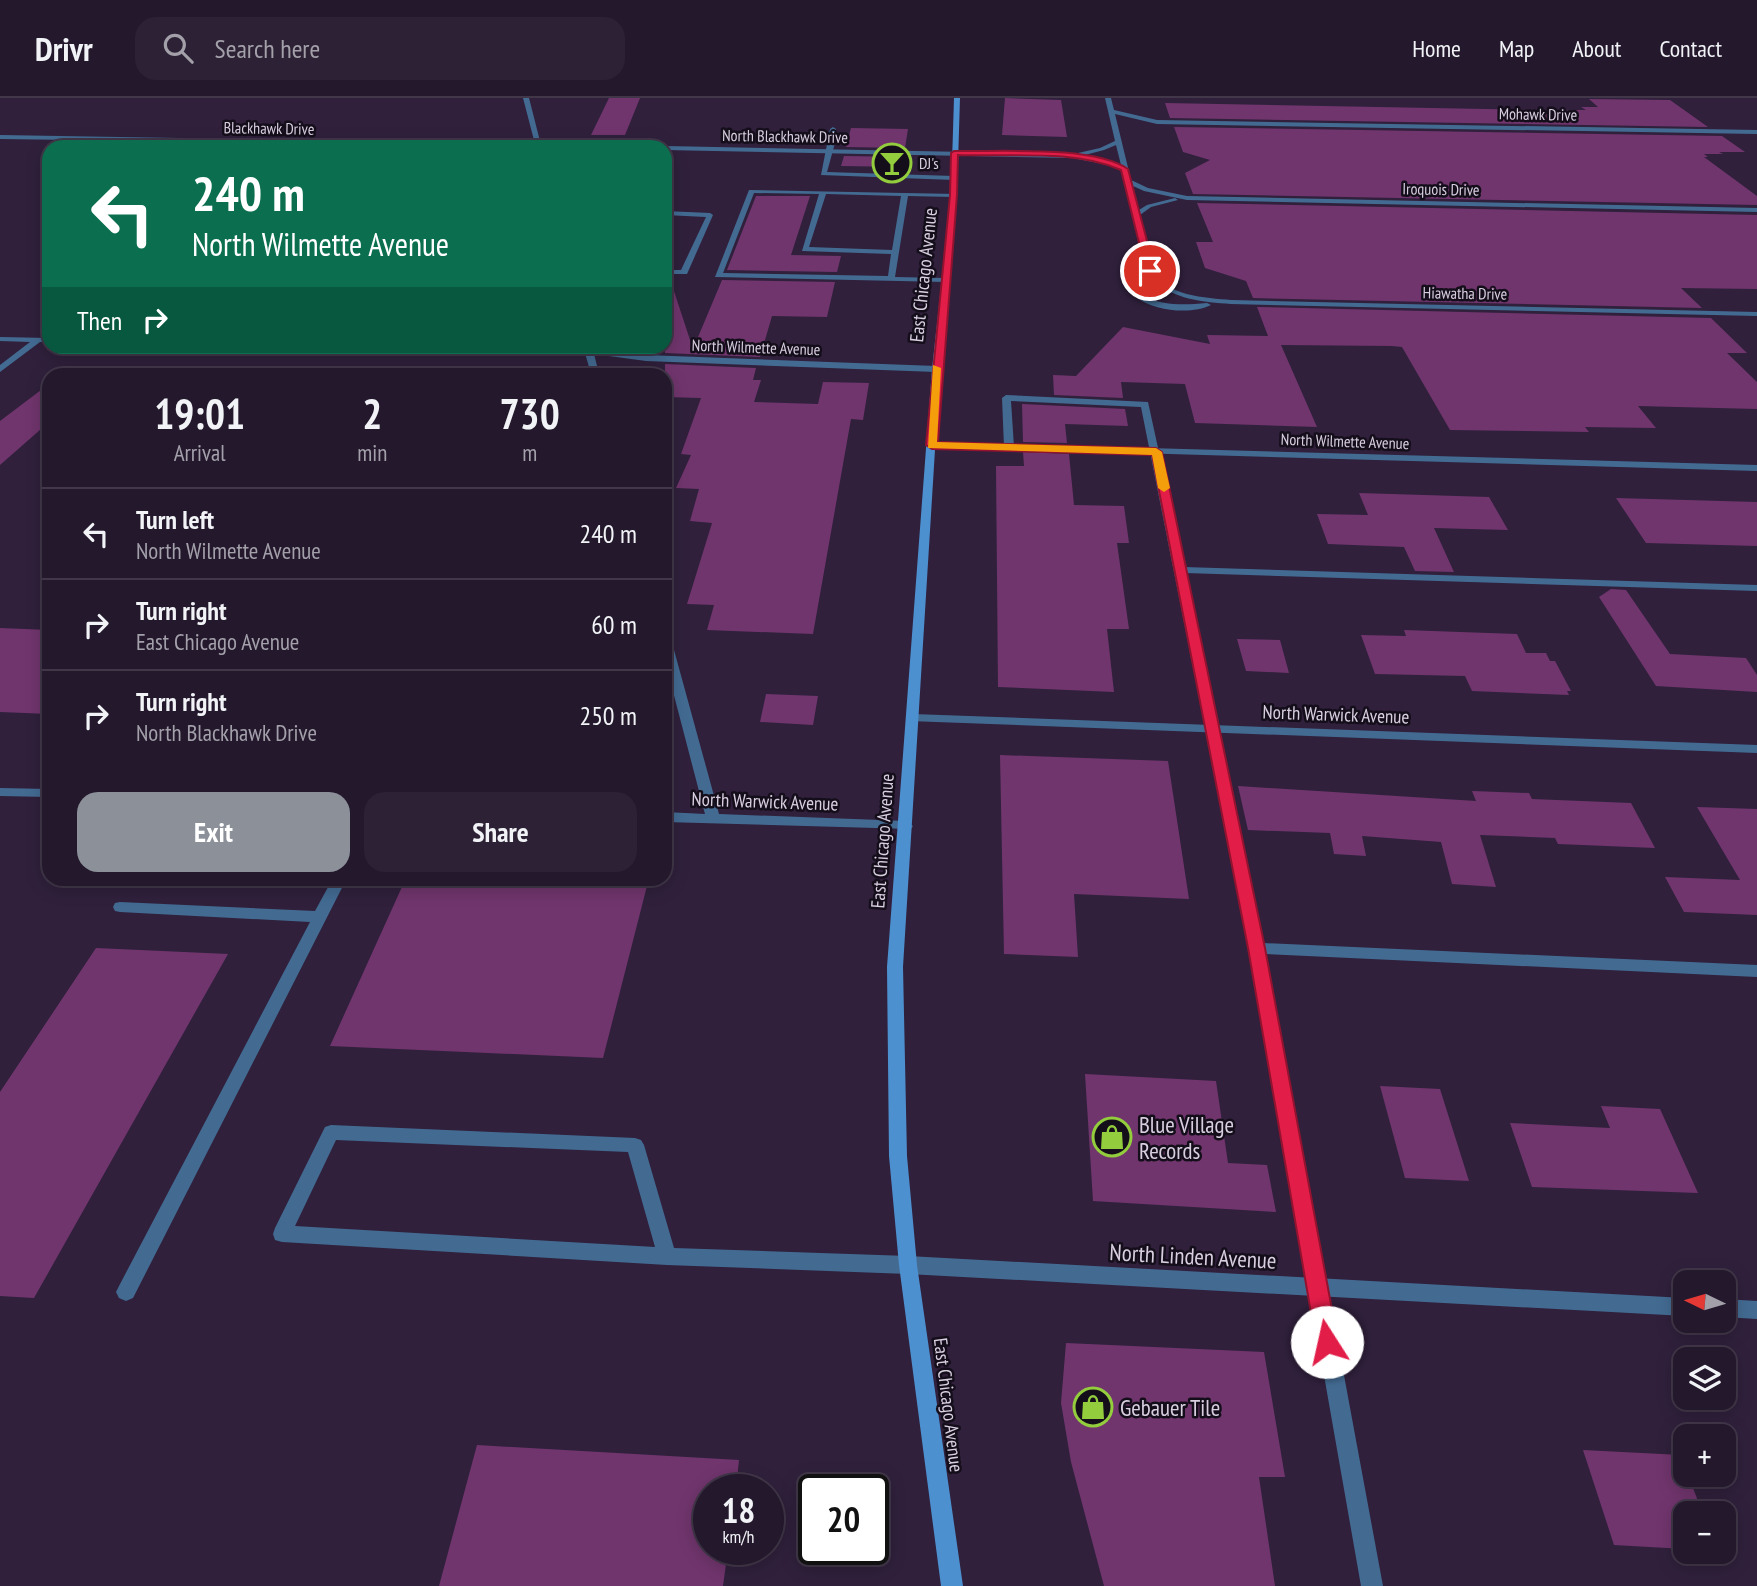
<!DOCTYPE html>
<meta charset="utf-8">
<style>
:root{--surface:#24182d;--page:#2c2135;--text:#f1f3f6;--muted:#a3a0aa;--line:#413749;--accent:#8c9099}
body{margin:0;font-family:"PT Sans Narrow",sans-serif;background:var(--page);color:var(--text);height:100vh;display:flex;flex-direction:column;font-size:26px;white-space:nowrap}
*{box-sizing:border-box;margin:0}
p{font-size:23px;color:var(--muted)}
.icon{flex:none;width:38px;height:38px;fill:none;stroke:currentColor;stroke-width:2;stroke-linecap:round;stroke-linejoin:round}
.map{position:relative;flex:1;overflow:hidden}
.sheet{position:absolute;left:42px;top:270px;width:630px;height:518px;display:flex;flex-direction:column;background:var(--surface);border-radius:21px;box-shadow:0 4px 18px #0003,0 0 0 2px var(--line)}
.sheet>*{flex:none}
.banner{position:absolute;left:42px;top:42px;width:630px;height:214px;border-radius:21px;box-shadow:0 4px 18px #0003,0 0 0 2px var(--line);background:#0b6e4f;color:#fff;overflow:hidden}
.needle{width:46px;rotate:275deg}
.buttons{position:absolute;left:1673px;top:1172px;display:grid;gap:14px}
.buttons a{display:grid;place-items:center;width:63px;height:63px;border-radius:14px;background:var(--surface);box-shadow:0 4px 18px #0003,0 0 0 2px var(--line);font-size:35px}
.speed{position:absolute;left:693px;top:1376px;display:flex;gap:14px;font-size:35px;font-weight:700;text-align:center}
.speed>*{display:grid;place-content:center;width:91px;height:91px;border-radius:50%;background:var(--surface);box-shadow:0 4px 18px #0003,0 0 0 2px var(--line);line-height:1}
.speed small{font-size:18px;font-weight:400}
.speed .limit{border:4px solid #111;border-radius:10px;background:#fff;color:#111}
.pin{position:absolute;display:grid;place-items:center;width:60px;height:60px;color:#fff;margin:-30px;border:4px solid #fff;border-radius:50%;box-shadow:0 2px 7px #0007}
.me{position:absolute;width:77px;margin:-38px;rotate:350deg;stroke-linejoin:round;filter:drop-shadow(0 0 5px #0008)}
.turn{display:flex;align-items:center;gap:24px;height:147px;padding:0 35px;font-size:32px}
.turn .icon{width:91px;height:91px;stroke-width:2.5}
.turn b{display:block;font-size:49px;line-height:60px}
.then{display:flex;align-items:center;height:66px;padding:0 35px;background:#0003;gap:14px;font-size:26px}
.eta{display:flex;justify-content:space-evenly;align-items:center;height:119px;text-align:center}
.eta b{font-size:42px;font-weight:600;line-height:49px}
.primary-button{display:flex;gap:14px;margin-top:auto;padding:14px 35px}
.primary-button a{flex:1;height:80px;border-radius:21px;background:var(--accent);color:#fff;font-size:28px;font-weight:600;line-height:80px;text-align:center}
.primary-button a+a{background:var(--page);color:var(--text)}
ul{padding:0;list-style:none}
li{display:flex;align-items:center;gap:21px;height:91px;padding:0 35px;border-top:2px solid var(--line)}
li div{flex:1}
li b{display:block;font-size:26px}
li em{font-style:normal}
header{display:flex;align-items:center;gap:42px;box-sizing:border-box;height:98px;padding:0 35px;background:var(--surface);border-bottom:2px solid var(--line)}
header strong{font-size:33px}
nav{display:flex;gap:38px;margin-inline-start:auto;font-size:24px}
.search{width:490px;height:63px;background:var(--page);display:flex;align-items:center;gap:18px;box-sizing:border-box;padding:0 24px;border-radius:21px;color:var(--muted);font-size:26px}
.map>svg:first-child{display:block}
.building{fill:#70356d}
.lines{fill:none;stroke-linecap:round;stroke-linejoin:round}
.lane{fill:#436b92;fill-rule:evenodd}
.street{fill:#436b92;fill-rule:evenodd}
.secondary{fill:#4d90cf;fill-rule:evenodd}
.route{fill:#e11d48;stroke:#92132f;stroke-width:2}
.slow{fill:#f59e0b}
.labels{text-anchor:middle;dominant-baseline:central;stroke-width:5;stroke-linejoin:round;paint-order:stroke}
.far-street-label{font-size:16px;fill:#d8cee0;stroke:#140e1a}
.far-poi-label{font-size:16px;fill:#d8cee0;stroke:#140e1a;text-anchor:start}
.street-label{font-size:19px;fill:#d8cee0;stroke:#140e1a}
.near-poi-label{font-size:23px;fill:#d8cee0;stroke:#140e1a;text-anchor:start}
.near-street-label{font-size:23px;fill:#d8cee0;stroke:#140e1a}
</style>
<header>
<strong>Drivr</strong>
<div class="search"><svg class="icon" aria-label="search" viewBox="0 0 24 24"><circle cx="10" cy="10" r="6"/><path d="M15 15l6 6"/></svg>Search here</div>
<nav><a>Home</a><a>Map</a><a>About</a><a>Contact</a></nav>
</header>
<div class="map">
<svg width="1757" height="1488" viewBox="0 0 1757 1488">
<rect width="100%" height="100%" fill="#30203c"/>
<path class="building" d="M609,0H640L625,37H591Z
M1005,0L1061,2L1067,39L1002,37Z
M1589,1L1670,2L1708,29L1170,20L1165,5L1544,12H1586L1581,9H1598Z
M1174,29L1722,38L1745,54H1719L1723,56H1704L1708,59H1704L1757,98V107L1193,96L1185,75L1210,62L1183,54Z
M851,30L908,31L905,50L846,49Z
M844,58L904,59L903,69L841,68Z
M756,98H810L791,157L841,158L837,174L727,172Z
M1197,105L1757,117V191L1681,190L1702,210L1253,200L1246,183L1205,170L1196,144H1213Z
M722,182L835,184L827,219L772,218L760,259L665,255V185L671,184L693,251Z
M1257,209L1711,220L1747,255H1727L1757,284V311L1638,308L1656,330L1585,329L1589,334L1450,332L1402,249L1392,248L1281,247L1317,329L1195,325L1185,286L1121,284L1123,300L1054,297L1053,277L1076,278L1123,229L1210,246L1207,237L1268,238Z
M665,266L756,270L753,282H761L754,304L818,306L823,284L869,285L863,322L851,321L813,536L707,532L714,507L687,506L712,425L690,423L699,391L676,390L691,357L681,356L701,300L665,299Z
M49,286V324L0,367V323Z
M1022,306L1125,311L1128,328L1065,326L1067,345L1023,344Z
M1023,354L1069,356L1074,407L1124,408L1129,445H1117L1129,531H1107L1114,594L998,589L996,368H1024Z
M1359,395L1489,399L1508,432L1434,430L1454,474L1415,473L1404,449L1328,446L1317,416L1368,417Z
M1616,400L1757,404V448L1646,445Z
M1611,491L1626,492L1670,556L1746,560L1757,577V594L1656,588L1599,499Z
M0,530L49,532V616L0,614Z
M1404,532L1517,536L1526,555H1546L1550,563H1555L1571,593H1567L1569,597L1472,593L1465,578L1375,576L1361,537L1406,538Z
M1237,541L1280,542L1289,575L1246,573Z
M766,596L818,598L813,627L760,624Z
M1000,657L1168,663L1189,801L1074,796L1078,859L1004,856Z
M1238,688L1476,703L1472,693L1529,695L1532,701L1631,705L1655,750L1558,746L1555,740L1480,737L1496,789L1452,786L1441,744L1362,738L1366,758L1334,756L1330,735L1248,732Z
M1697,709L1757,711V817L1684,814L1665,779L1740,782Z
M406,780H547L648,784L603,960L330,948Z
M96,850L228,856L34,1200L0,1198V994Z
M1085,976L1216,983L1228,1065L1267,1067L1276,1114L1093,1103Z
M1380,988L1440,991L1469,1083L1405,1080Z
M1601,1008L1660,1011L1698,1095L1532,1089L1510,1025L1610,1030Z
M1066,1245L1264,1254L1285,1379H1259L1275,1488H1104L1071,1364L1061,1305Z
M477,1347L739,1362L736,1391H709V1451H728L723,1488H439Z
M1583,1352L1681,1357L1685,1377H1688L1703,1416H1685V1451L1614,1447Z"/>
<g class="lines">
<path class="lane" d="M833,29L836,31L835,45L827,74L954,78L957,80L954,82L821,77L830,31Z
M749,92L956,96L954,99L908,98L895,179L945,180L949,182L945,184L715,179ZM754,95L819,96L802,153L891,156L888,178L723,175ZM826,96L901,98L892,152L809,149Z
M665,113L710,115L713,117L687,176H665V172H681L706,119L665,117Z
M1006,297L1148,304L1184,469L1757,487V493L1185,475L1263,845L1757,867V879L1266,856L1383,1488H1361L1249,850L1141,309L1011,303L1014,349L1009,352L1004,349L1002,300Z
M333,780H347L133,1200L126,1203L119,1200L116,1194L119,1188L310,824L120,814L115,813L113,809L115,805L120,804L315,813Z
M331,1027L635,1040L641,1042L644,1047L674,1150L908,1158L915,1161L917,1167L915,1173L908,1176L667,1167L282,1144L275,1142L273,1136L275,1130L325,1029ZM336,1042L628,1054L655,1149L295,1128Z"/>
<path class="street" d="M523,0H529L541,47L582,49L0,41V37L535,46Z
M1105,0H1111L1114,12L1157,22L1757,32V36L1157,26L1115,16L1131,82L1148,90L1187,98L1757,110V114L1187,102L1144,93L1133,88L1139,112L1147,107L1175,100L1178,102L1151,109L1140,117C1144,135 1147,154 1153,171C1163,198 1207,200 1231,202L1757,214V218L1231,206C1203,204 1175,202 1153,182L1144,192L1145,199C1165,208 1185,207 1207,205L1211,207C1191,217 1155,213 1137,200V189L1150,178L1146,173L1122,72L1109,67L1072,60L665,52V49H663L665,48L1072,56L1078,57V55L1100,50L1115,43ZM1116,47L1121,67L1081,58L1104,52Z
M0,239L49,240V244H40L0,274V267L30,244L0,243Z
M362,248L583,250V248H591L592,251L646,257L936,268L940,271L936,274L646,263L594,256L599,276H591L585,255L366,251Z
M932,344L1757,367V373L929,349V345Z
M665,537L671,541L719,716L906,723L913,728L911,731L665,724V714L705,716L665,563Z
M913,616L1757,647V655L909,623L907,620L909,617Z
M0,690L49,691V699L0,698Z
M908,1158L1685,1200V1218L908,1176L901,1173L899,1167L901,1161Z
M1724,1201L1757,1203V1221L1724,1219Z"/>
<path class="secondary" d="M954,0H960L957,97L940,271L903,869L907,1058L917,1167L963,1488H941L899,1167L889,1058L887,869L932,271L951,97Z"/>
</g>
<path class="route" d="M954,53C998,54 1093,47 1128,71L1155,173L1150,175L1146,173L1121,72C1073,51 1010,59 958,57L957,97L938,344L1156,350L1162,354L1265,850L1338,1244L1335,1251L1327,1255L1319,1251L1316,1244L1248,850L1152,357L932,351L926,347L950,97L951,55Z"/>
<path class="slow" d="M933,267L941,270L937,344L1156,350L1162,354L1170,390L1164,394L1158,390L1152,357L928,350Z"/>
<defs>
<symbol id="bar-ring" viewBox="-11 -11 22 22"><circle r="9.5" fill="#140e1a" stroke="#93cd3d" stroke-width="1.5"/><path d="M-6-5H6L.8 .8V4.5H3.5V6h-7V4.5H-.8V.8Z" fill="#93cd3d"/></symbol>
<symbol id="shop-ring" viewBox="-11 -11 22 22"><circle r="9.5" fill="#140e1a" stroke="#93cd3d" stroke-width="1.5"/><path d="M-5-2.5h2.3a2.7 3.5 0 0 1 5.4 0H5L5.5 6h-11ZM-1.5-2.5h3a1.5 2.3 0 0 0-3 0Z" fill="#93cd3d"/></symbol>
</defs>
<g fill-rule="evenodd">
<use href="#bar-ring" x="870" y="43" width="44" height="44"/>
<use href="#shop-ring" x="1090" y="1017" width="44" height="44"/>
<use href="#shop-ring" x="1071" y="1287" width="44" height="44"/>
</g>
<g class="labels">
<g class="far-street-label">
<text transform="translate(1538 16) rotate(1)">Mohawk Drive</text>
<text transform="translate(269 30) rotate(1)">Blackhawk Drive</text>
<text transform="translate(785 38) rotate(1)">North Blackhawk Drive</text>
<text transform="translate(1441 91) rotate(1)">Iroquois Drive</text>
<text transform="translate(1465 195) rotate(1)">Hiawatha Drive</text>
<text transform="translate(756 249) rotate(2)">North Wilmette Avenue</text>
<text transform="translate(1345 343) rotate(2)">North Wilmette Avenue</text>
</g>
<g class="far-poi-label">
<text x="919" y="65">DJ's</text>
</g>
<g class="street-label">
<text transform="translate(923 177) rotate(-84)">East Chicago Avenue</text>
<text transform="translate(1336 616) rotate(2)">North Warwick Avenue</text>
<text transform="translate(765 703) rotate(2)">North Warwick Avenue</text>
<text transform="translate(882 743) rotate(-86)">East Chicago Avenue</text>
<text transform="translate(949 1307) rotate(83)">East Chicago Avenue</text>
</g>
<g class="near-poi-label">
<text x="1139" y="1026">Blue Village<tspan x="1139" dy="26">Records</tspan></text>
<text x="1120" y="1309">Gebauer Tile</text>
</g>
<g class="near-street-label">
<text transform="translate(1193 1158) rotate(3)">North Linden Avenue</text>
</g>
</g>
</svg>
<div class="buttons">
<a><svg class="needle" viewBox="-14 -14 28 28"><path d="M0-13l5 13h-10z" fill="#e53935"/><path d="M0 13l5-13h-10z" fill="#a3a0aa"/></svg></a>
<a><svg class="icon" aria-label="layers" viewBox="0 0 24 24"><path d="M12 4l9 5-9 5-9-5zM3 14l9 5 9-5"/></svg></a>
<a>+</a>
<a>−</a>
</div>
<div class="speed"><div>18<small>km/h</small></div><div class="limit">20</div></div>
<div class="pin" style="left:1150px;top:173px;background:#d93025"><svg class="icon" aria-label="arrive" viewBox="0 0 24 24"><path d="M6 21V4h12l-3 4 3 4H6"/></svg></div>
<svg class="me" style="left:1327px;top:1244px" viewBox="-20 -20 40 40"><circle r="19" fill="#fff"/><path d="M0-13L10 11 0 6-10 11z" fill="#e11d48"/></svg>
<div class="banner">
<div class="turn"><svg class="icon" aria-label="left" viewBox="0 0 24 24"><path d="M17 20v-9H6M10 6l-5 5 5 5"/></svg><div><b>240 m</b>North Wilmette Avenue</div></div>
<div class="then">Then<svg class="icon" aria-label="right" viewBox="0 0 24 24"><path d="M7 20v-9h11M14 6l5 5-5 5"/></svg></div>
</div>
<section class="sheet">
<div class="eta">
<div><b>19:01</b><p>Arrival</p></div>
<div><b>2</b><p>min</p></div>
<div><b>730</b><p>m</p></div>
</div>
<ul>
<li><svg class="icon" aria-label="left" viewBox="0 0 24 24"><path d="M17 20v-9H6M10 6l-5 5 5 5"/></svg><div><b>Turn left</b><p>North Wilmette Avenue</p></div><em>240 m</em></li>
<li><svg class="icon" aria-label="right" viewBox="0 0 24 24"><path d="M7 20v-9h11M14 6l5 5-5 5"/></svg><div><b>Turn right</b><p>East Chicago Avenue</p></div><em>60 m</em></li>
<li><svg class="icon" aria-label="right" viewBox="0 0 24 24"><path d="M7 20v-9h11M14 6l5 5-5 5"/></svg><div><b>Turn right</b><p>North Blackhawk Drive</p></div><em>250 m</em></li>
</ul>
<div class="primary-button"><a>Exit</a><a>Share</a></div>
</section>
</div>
